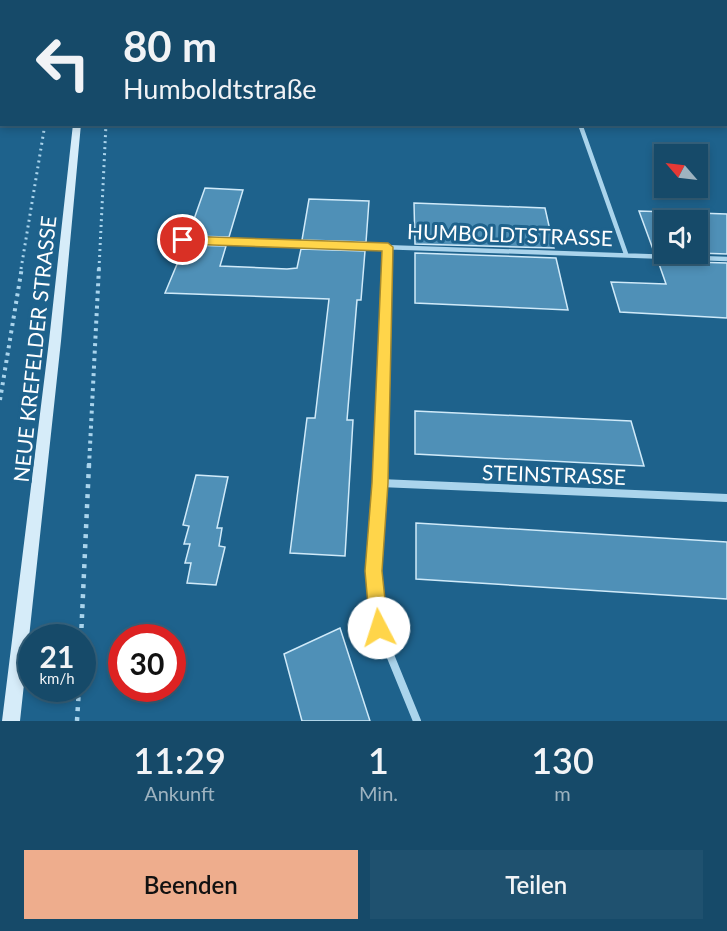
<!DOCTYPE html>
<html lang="de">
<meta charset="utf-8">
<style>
:root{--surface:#164a69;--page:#1f516f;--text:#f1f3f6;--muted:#9eb3c0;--line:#35627d;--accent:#eead8d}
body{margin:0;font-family:Lato,sans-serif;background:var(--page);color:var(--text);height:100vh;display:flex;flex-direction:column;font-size:22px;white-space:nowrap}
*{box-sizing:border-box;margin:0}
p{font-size:20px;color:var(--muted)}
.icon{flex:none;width:33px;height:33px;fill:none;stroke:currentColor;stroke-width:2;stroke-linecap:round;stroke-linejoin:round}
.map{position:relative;height:721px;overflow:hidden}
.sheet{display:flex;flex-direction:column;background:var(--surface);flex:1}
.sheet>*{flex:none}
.guide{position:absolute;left:0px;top:0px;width:728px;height:126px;box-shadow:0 3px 9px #0003,0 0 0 2px var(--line);background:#164a69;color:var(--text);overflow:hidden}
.needle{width:39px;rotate:298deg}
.tools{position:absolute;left:654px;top:144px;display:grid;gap:12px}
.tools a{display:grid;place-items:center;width:54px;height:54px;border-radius:0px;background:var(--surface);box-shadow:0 3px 9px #0003,0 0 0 2px var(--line);font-size:30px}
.speed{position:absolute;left:18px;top:624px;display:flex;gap:12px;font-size:30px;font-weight:700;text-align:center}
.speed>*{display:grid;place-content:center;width:78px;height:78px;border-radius:50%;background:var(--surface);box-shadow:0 3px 9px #0003,0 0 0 2px var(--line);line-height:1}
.speed small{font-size:15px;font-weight:400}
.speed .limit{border:9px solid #d22;background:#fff;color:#111}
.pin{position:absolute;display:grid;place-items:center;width:51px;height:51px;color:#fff;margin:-26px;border:3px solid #fff;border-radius:50%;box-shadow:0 2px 6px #0007}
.me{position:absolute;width:66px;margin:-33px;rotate:355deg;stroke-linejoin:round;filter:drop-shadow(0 0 4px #0008)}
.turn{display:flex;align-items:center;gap:21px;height:126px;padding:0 24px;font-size:27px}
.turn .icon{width:78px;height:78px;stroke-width:2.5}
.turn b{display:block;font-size:42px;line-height:51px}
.eta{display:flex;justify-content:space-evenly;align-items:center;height:102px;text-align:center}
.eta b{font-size:36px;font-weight:600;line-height:42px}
.action{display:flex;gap:12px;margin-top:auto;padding:12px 24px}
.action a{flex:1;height:69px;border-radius:0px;background:var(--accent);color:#111;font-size:24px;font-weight:600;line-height:69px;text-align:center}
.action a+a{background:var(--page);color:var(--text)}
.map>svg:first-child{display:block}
.building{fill:#4f90b7;stroke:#d0eaf9;stroke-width:1.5}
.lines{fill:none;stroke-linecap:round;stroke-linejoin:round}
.path-far2{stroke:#aad4ec;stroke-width:3;stroke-dasharray:2 4;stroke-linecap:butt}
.path-far1{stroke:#aad4ec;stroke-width:4;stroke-dasharray:3 4.5;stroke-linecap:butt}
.path{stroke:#aad4ec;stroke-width:4.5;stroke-dasharray:4 6;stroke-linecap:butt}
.minor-far2{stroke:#aad4ec;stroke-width:4.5}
.minor-far1{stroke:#aad4ec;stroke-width:6}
.minor{stroke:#aad4ec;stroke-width:8}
.secondary{fill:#d6ecf9;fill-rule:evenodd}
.route{fill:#ffd54a;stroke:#a68a30;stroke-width:1.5}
.labels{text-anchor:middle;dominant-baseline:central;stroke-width:6;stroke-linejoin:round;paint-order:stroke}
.street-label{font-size:21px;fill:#fff;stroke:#1e628c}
</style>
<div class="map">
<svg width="727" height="721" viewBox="0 0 727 721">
<rect width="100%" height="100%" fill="#1e628c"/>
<path class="building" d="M205,188L243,190L229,237L188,236Z
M309,199L369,201L366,242L302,240Z
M414,203L545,208L554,248L415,244Z
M639,211L727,214V254L698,253V220H664V252H654Z
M185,245L226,246L220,266L287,269L297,268L301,249L365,251L361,300H357L347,420H353L345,556L290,553L307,418H315L329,299L165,293Z
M415,253L556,258L568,310L415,303Z
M658,261L727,263V318L620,312L611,282L666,284Z
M415,411L631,421L644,466L415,454Z
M196,475L228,477L217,528H222L219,546L225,547L216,585L187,583L191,563H185L190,544H184L189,526L183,525Z
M416,523L727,542V599L416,579Z
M340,628L370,721H302L284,654Z"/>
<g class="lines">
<path class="path-far2" d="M21,269L45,124
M99,269L106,124"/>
<path class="path-far1" d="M0,400L22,267
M89,466L99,267"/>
<path class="path" d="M81,638L89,464
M77,721L79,688"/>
<path class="minor-far2" d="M580,124L626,254
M183,240L727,259
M387,269L388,247"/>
<path class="minor-far1" d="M381,466L387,267"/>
<path class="minor" d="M381,464L374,571L379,628L417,721
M380,483L727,498"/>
<path class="secondary" d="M86,0H92V2H86Z
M73,124H81L61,341L20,721H2L49,341Z"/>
</g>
<path class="route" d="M183,236L388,243L393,247L388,483L382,571L388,628L386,634L379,637L372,634L370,628L365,571L372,483L382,251L183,244L177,240Z"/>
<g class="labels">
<g class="street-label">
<text transform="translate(510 234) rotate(2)">HUMBOLDTSTRASSE</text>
<text transform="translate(34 349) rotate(-84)">NEUE KREFELDER STRASSE</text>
<text transform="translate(554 474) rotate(2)">STEINSTRASSE</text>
</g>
</g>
</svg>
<div class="tools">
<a><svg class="needle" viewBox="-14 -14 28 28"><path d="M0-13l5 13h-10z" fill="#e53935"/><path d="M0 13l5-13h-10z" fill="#9eb3c0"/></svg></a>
<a><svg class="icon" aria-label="sound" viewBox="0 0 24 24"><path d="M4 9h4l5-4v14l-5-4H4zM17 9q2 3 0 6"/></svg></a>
</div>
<div class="speed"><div>21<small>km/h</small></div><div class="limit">30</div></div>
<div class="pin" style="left:183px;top:240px;background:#d93025"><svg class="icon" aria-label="arrive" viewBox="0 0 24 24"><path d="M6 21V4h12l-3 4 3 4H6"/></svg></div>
<svg class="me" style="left:379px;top:628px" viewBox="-20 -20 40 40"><circle r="19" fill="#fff"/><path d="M0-13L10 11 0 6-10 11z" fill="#ffd54a"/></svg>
<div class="guide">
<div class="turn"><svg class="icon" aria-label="left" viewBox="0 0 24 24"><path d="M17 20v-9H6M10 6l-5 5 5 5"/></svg><div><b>80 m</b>Humboldtstraße</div></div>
</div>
</div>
<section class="sheet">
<div class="eta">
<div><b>11:29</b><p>Ankunft</p></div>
<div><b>1</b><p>Min.</p></div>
<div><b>130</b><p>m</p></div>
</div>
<div class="action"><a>Beenden</a><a>Teilen</a></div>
</section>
